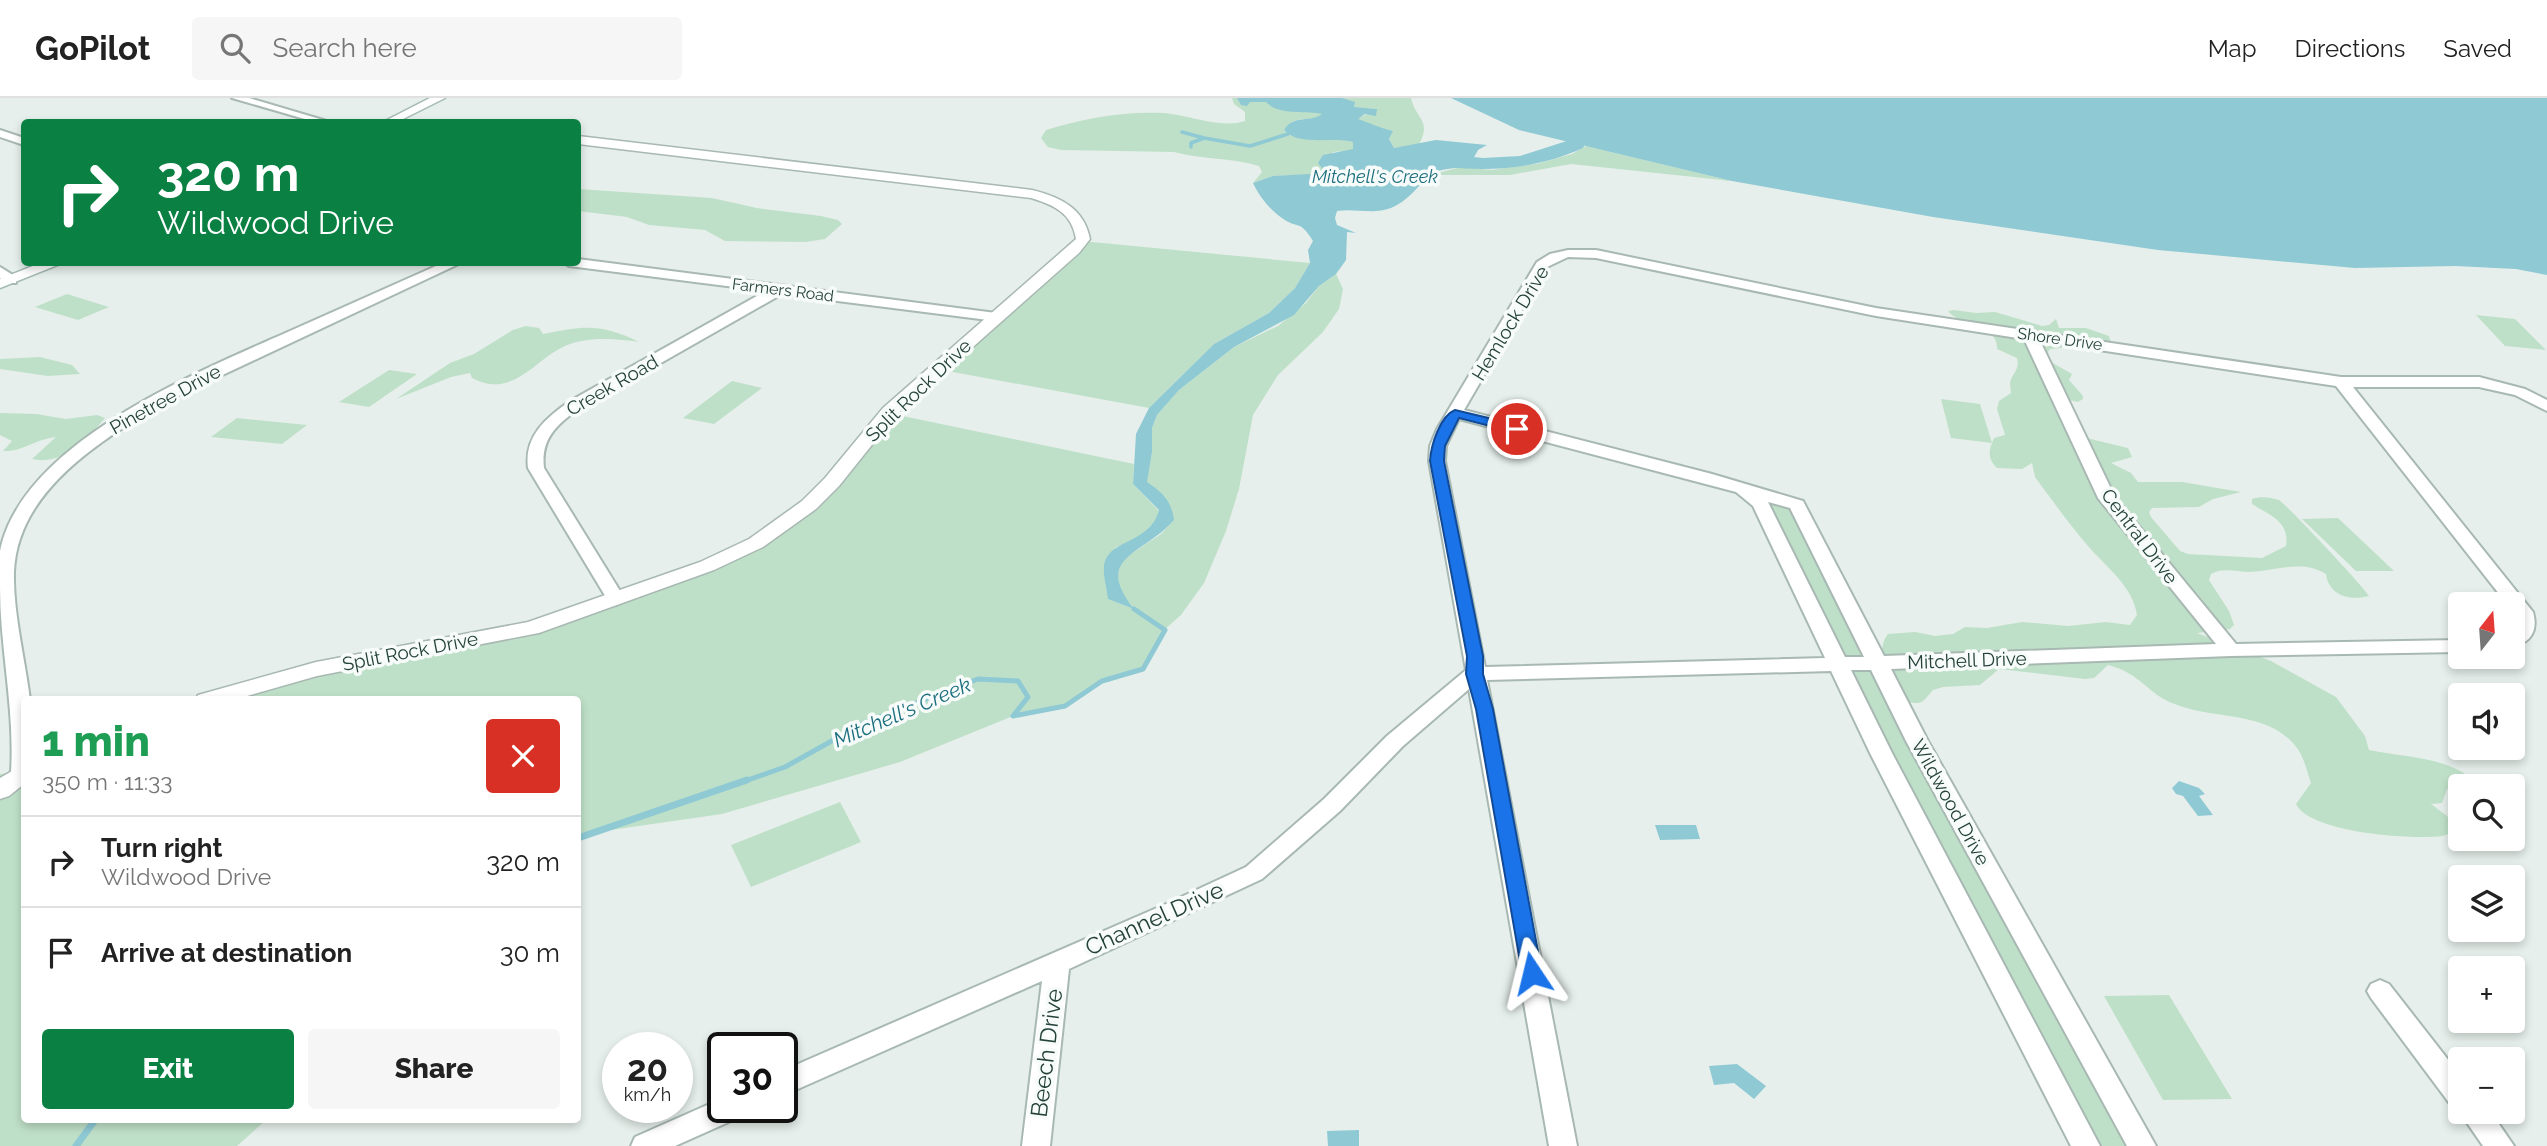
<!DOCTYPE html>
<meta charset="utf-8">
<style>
:root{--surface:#fff;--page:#f6f6f6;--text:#222;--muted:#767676;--line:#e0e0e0;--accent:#0b8043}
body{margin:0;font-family:Raleway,sans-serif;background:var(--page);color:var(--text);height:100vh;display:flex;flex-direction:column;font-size:26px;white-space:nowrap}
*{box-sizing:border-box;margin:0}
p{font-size:23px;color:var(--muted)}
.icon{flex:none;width:38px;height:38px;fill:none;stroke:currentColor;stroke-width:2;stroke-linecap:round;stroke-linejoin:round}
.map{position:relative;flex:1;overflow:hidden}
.sheet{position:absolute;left:21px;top:598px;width:560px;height:427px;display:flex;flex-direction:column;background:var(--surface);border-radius:7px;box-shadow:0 4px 10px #0003}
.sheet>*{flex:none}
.top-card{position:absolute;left:21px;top:21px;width:560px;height:147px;border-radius:7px;box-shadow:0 4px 10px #0003;background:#0b8043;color:#fff;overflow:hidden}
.needle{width:46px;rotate:17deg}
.controls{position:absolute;left:2448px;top:494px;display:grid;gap:14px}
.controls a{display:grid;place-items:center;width:77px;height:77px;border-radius:7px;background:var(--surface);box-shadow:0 4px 10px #0003;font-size:35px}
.speed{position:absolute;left:602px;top:934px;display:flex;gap:14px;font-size:35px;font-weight:700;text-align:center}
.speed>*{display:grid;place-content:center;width:91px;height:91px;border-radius:50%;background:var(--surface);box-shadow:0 4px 10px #0003;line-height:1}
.speed small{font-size:18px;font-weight:400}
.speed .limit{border:4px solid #111;border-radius:10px;background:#fff;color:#111}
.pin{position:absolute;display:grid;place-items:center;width:60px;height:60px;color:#fff;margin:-30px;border:4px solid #fff;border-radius:50%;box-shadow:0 2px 7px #0007}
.me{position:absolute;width:77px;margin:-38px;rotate:350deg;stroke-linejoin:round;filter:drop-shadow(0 0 5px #0008)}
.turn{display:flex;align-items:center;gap:24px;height:147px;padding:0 21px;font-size:32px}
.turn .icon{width:91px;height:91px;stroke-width:2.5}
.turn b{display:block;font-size:49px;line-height:60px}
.round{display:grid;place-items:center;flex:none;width:74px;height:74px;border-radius:7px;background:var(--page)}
.summary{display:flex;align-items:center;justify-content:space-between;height:119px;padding:0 21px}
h1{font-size:42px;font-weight:800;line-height:52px;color:#1e9e55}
.cta{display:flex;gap:14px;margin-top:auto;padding:14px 21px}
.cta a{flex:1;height:80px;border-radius:7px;background:var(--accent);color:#fff;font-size:28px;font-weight:800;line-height:80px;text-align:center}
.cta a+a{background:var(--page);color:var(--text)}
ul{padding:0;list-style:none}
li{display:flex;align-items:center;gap:21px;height:91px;padding:0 21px;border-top:2px solid var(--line)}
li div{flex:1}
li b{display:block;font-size:26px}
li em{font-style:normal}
header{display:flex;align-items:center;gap:42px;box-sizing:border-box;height:98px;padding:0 35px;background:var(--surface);border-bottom:2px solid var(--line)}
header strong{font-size:33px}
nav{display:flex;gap:38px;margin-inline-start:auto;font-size:24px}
.search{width:490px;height:63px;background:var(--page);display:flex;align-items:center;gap:18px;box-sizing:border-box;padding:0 24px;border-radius:7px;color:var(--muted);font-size:26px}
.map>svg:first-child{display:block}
.green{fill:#bfe0c8}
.water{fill:#8ec9d4}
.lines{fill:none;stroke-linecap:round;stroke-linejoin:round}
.stream-far2{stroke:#8ec9d4;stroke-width:3.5}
.stream-far1{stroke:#8ec9d4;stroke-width:5}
.stream{stroke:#8ec9d4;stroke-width:7}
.river{fill:#8ec9d4;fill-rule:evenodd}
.minor-casing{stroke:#a8b8b2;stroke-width:4}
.tertiary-casing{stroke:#a8b8b2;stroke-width:3}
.secondary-casing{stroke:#a4bbb3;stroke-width:3}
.minor{fill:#fff;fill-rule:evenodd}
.tertiary{fill:#fff;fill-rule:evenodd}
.secondary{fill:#fff;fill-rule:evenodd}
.route{fill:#1a73e8;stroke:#114b97;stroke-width:2}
.labels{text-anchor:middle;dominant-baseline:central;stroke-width:7;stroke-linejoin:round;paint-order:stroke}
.far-street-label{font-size:16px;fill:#24423a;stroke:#f7fbf9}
.far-water-label{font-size:18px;font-style:italic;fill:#1c6f80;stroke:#f7fbf9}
.street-label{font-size:19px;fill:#24423a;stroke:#f7fbf9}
.water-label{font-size:21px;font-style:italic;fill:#1c6f80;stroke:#f7fbf9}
.near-street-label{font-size:23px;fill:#24423a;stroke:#f7fbf9}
</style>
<header>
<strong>GoPilot</strong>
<div class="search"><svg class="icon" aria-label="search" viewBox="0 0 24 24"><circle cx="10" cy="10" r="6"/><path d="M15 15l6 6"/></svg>Search here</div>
<nav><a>Map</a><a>Directions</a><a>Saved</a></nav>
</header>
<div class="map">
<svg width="2547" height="1048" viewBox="0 0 2547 1048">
<rect width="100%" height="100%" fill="#e6efeb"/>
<path class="green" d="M1232,0H1411C1416,22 1432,21 1419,47L1394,50L1389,41L1392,33L1374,29L1357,21L1377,11C1354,8 1337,16 1315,20C1303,22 1292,19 1284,32L1289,37C1310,41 1332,38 1353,44V52L1333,54L1327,76L1273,78L1253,85L1262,74L1259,68C1231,59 1202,62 1174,54L1061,52L1048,49L1041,40L1046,32C1084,20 1123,13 1164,15C1189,17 1220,31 1245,23V14L1234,6Z
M1586,48L1732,83L1571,66L1510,77H1430L1461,69L1492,72L1536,66L1572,56Z
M578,91L712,100L757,110L821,118L838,122L842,126L825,141L806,144L725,143L705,132L649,127L627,119L578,113Z
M1082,143L1310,165L1295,190L1269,215L1214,246L1149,310L942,272Z
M1336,176L1343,191L1339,211L1323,234L1278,277L1253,317L1239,391L1226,433L1204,485L1181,517L1164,532L1143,571L1102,583L1065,608L1013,618L900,664L722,716L597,734L578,740V602H206L532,530L665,484L792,420L893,316L1134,366L1133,386L1159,413C1153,435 1135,441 1115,450L1108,501L1132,510L1119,493L1118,476L1122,462L1161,436L1174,422L1146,384L1152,354V330L1157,317L1179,292L1234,249L1278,228L1306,205L1319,188Z
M67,196L109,209L78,222L35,209Z
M1954,212L1976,215L1995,214L2042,228L2049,227L2056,221L2059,230H2086L2109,238L2111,245L2050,251L2048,254L2051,264L2072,276L2069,282L2083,298V301L2078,304L2069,302L2068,298L2062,302L2074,337L2128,350L2132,359L2111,365L2131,375L2138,384H2182L2241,394L2213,401L2199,409L2152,410L2149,414L2151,419L2180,453L2188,456L2262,460L2286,448C2290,423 2269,417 2252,406V401C2260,398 2270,399 2279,402C2286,406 2365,490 2369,498C2350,503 2329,498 2326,476C2301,461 2276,473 2249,474C2236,474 2223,469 2211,476L2209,482L2229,513L2234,527L2230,531L2197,535L2271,563L2336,599L2365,638L2369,652C2402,659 2434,658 2464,675L2469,688H2460V693L2447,691L2442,705L2431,706L2447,718L2457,732C2452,734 2447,737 2442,738C2413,742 2310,735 2296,706L2311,685C2307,674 2304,659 2297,650C2268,611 2213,623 2172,605C2147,595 2140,575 2108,567L2094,580L2085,581L1999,571L1980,587L1943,589L1933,592C1921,606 1923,607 1903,603C1894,584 1872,555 1888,536L1915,534L1935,538L1953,536L1965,529L1987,530L2022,524L2068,528L2106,524L2130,527L2137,517C2133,488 2106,469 2088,448C2069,426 2052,402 2035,379L2032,365L2022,371L1997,370C1989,362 1988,355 1992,345L1951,340L1941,301L1980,306L1992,345L1994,340L2005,337L1997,311L1999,303L2011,295L2010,285C2012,275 2020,273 2017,260L1997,251C1999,226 1960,229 1948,213Z
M2476,217L2515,221L2546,252L2505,248Z
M526,228L539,230L543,236C584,228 600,225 639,244C614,240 581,238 559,251C531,267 510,300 472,280L470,275L451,279L396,301L450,265L474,256L513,232Z
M40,259L72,267L80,276L48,278L0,271V261Z
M389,272L417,276L369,309L339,304Z
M732,283L762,290L714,326L683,320Z
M0,315L36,316L66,321L97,317L105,320C87,341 64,368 32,361L56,339C36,341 22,354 3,353L12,343L0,337Z
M237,320L307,327L282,346L211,339Z
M1740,390L1797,407L2142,1048H2086L1760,406Z
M2338,420L2394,473H2356L2302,421Z
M24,674V1022H266L237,1048H0V676Z
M840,704L861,744L751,789L731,747Z
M2169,897L2232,1001L2163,1002L2104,898Z"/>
<path class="water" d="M1237,0H1342L1355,4L1354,9L1377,11L1376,18L1365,16L1358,21C1370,25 1380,30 1393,33L1389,41L1394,50L1436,42L1487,47L1478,52C1466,79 1444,64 1428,79C1416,90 1408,103 1391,110C1373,117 1355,110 1337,113L1335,120L1337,127L1356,135L1347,134L1346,162L1336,176L1319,188L1294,217L1234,249L1179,292L1157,317L1152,330V354L1147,384C1163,395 1171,402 1174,422C1144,457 1092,458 1134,511L1108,501C1107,491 1103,478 1104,468C1108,440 1150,447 1159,412L1133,386L1136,336L1149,310L1214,246L1269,215L1295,190L1310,165L1308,152L1313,143C1299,120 1298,132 1282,120C1270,112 1259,98 1253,85L1273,78L1326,75L1318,65L1323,57L1353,51V44C1333,38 1299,49 1284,32C1293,16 1311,25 1322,16C1306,12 1279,18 1266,4H1250L1247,8L1241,7Z
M1451,0H2547V177L2516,171L2455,168L2355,170L2158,152L1933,119L1732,83L1519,32Z
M2179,683L2199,690L2205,696L2199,698L2213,717L2198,718L2183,698L2176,696L2172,690Z
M1655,727H1696L1700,741L1660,742Z
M1737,966L1766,988L1754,1001L1734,985L1714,987L1709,968Z
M1359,1032V1048H1328L1327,1033Z"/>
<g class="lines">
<path class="stream-far2" d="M1182,34L1204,40
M1191,49V45L1204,40L1250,48L1288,36"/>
<path class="stream-far1" d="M742,684L785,669L864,625L978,581L1018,583L1028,599L1013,618L1065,608L1102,583L1143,571L1165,532L1134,511"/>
<path class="stream" d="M578,740L747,682
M76,1048L95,1022"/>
<path class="river" d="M1576,40L1585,46L1583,50C1538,70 1495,74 1447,69C1436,67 1422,68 1416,60L1425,54L1483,60L1520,58Z"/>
<defs>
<path id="minor" d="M232,0H249L330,24H315Z
M0,32L24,40V47L0,39Z
M1568,152H1596L1876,210L2341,279H2479L2525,291L2547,302V313L2515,297L2479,289H2353L2533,514C2538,532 2532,544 2513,549V535L2516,528L2513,506H2507L2336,288L2040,243L2115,399L2236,546L2460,542V554L2231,558L1891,571L1928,643L2156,1048H2127L1906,643L1871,572H1851L1892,655L2100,1048H2071L1870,655L1831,573L1487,582L1577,1048H1549L1469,591L1403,648L1340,713L1262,781L1069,871L1050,1048H1022L1042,883L782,998V973L1166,806L1246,769L1324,701L1387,638L1466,572L1429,363L1430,348L1437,331L1537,164L1550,156ZM1568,159L1596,160L1876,218L2024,241L2098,400L2216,546L1884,558L1803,403L1712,376L1464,312L1547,169ZM1459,321L1736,394L1753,408L1825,560L1485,569L1445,363L1446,348ZM1768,404L1790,410L1864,559H1845Z
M578,161L996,215L1003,219L996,223L782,196L573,315C553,330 541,344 544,370L625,501L616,507L607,501L528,370C524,338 546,320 570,303L766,193L569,168L563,164H578Z
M445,164H463L165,304C103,341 17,392 14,474C13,516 25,560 30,602H24V681L14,679L11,674C15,612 0,551 0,490C0,478 0,464 0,453C22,344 200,273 290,233C342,210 393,187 445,164Z
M0,169L16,179V185H6L0,180Z
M2380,882L2389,886L2460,977V1009L2450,1006L2371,900L2367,893L2371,886Z
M723,1000V1010H744L740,1019L675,1048H631L635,1039Z
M2460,1010V1013H2490L2514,1048H2483L2459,1013Z"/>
<path id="tertiary" d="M578,38L1032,92C1060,99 1084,110 1090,141L1079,155L895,318L839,388L816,411L763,449L714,472L539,535L317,578L233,602H195L198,597L316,564L528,524L700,464L749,441L802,403L825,380L883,310L1076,141C1072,115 1054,107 1031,100L578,46Z
M24,666V686L9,698L0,701V680Z"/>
<path id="secondary" d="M430,0H445L397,24H383Z
M43,164H65L0,190V181Z"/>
</defs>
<use href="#minor" class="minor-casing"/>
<use href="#tertiary" class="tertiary-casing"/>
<use href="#secondary" class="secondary-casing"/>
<use href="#minor" class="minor"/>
<use href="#tertiary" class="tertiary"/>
<use href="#secondary" class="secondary"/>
</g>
<path class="route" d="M1455,312L1522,328L1524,331L1517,335L1459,320L1445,348L1444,363L1483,558V576L1493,611L1542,875L1539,881L1532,884L1525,881L1522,875L1476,611L1466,576L1467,558L1430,363C1431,347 1440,318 1455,312Z"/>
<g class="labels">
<g class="far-street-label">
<text transform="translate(783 192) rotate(7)">Farmers Road</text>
<text transform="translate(2060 241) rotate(8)">Shore Drive</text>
</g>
<g class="far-water-label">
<text x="1375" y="78">Mitchell's Creek</text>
</g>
<g class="street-label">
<text transform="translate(1510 225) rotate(-59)">Hemlock Drive</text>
<text transform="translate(612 287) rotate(-30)">Creek Road</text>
<text transform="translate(918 292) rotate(-44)">Split Rock Drive</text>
<text transform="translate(165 301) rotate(-29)">Pinetree Drive</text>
<text transform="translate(2140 438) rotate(53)">Central Drive</text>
<text transform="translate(410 553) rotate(-11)">Split Rock Drive</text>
<text transform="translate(1967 562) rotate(-2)">Mitchell Drive</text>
<text transform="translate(1951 704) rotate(61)">Wildwood Drive</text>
</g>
<g class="water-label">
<text transform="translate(902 614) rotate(-23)">Mitchell's Creek</text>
</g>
<g class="near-street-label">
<text transform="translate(1154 820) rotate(-24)">Channel Drive</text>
<text transform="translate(1046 955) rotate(-83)">Beech Drive</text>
</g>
</g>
</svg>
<div class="controls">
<a><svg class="needle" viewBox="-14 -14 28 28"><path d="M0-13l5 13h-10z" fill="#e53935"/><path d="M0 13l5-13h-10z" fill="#767676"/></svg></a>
<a><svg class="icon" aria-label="sound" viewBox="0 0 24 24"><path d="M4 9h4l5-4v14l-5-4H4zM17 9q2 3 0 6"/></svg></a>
<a><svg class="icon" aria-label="search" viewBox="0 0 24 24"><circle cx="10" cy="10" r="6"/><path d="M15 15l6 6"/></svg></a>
<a><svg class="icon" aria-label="layers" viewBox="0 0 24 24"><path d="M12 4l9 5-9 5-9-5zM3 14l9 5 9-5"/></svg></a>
<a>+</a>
<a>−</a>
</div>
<div class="speed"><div>20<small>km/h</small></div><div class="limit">30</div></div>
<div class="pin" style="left:1517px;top:331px;background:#d93025"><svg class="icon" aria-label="arrive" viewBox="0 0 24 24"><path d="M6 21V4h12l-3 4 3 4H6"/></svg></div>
<svg class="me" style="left:1532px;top:875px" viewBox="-20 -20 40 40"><path d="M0-17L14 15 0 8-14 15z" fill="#1a73e8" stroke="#fff" stroke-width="4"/></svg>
<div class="top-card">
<div class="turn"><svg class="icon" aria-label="right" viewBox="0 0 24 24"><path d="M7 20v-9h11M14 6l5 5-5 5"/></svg><div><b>320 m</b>Wildwood Drive</div></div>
</div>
<section class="sheet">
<div class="summary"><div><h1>1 min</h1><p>350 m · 11:33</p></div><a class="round" style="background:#d93025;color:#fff"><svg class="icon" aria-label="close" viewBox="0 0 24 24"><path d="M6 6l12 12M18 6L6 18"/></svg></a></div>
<ul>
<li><svg class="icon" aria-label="right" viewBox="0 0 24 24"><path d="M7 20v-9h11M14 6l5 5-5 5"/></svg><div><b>Turn right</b><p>Wildwood Drive</p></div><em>320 m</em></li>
<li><svg class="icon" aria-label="arrive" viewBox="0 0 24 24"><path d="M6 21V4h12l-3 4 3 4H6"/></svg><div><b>Arrive at destination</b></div><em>30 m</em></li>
</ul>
<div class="cta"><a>Exit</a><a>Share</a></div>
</section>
</div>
